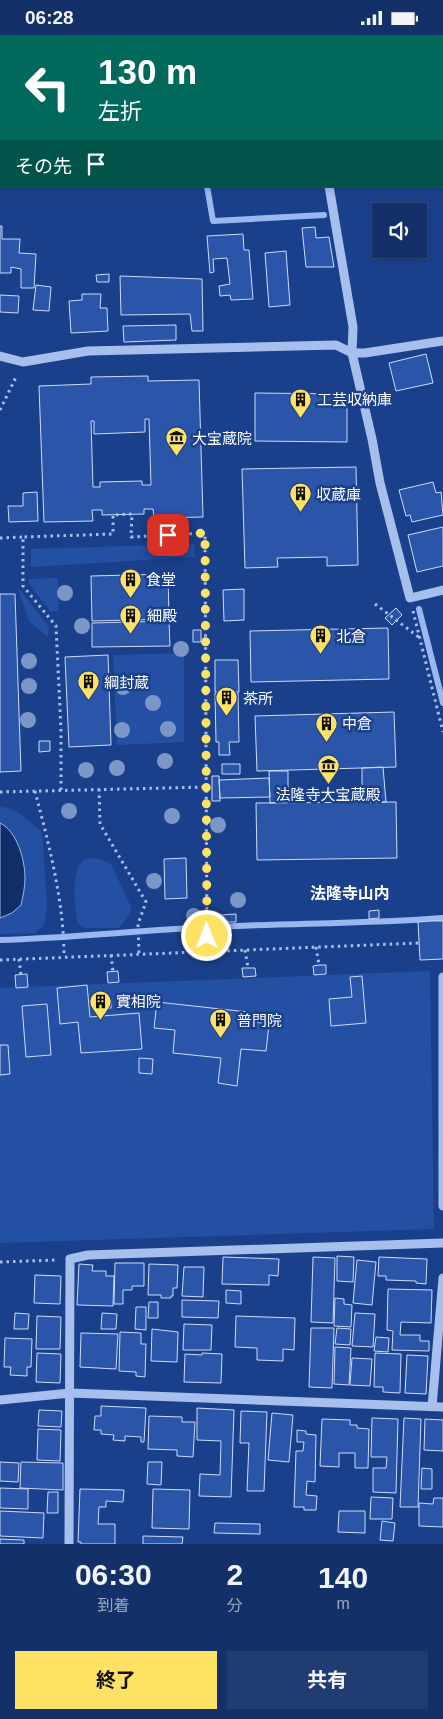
<!DOCTYPE html>
<html lang="ja">
<meta charset="utf-8">
<style>
:root{--surface:#143068;--page:#213c71;--text:#f1f3f6;--muted:#9da9c0;--line:#334b7c;--accent:#fee264}
body{margin:0;font-family:Arial,"Noto Sans JP",sans-serif;background:var(--page);color:var(--text);height:100vh;display:flex;flex-direction:column;font-size:19px;white-space:nowrap}
*{box-sizing:border-box;margin:0}
p{font-size:16px;color:var(--muted)}
.icon{flex:none;width:28px;height:28px;fill:none;stroke:currentColor;stroke-width:2;stroke-linecap:round;stroke-linejoin:round}
.map{position:relative;height:1509px;overflow:hidden}
.panel{display:flex;flex-direction:column;background:var(--surface);flex:1}
.panel>*{flex:none}
.banner{position:absolute;left:0px;top:0px;width:444px;height:152px;box-shadow:0 2px 8px #0003,0 0 0 1px var(--line);background:#00695c;color:#fff;overflow:hidden}
.tools{position:absolute;left:372px;top:168px;display:grid;gap:10px}
.tools a{display:grid;place-items:center;width:55px;height:55px;border-radius:0px;background:var(--surface);box-shadow:0 2px 8px #0003,0 0 0 1px var(--line);font-size:25px}
.pin{position:absolute;display:grid;place-items:center;width:42px;height:42px;color:#fff;margin:-21px;border-radius:10px;box-shadow:0 2px 8px #0006}
.me{position:absolute;width:55px;margin:-28px;rotate:359deg;stroke-linejoin:round;filter:drop-shadow(0 0 4px #0008)}
.turn{display:flex;align-items:center;gap:18px;height:105px;padding:0 15px;font-size:22px}
.turn .icon{width:65px;height:65px;stroke-width:2.5}
.turn b{display:block;font-size:35px;line-height:42px}
.then{display:flex;align-items:center;height:48px;padding:0 15px;background:#0003;gap:10px;font-size:19px}
.eta{display:flex;justify-content:space-evenly;align-items:center;height:85px;text-align:center}
.eta b{font-size:30px;font-weight:700;line-height:35px}
.primary-button{display:flex;gap:10px;margin-top:auto;padding:10px 15px}
.primary-button a{flex:1;height:58px;border-radius:0px;background:var(--accent);color:#111;font-size:20px;font-weight:700;line-height:58px;text-align:center}
.primary-button a+a{background:var(--page);color:var(--text)}
.status{display:flex;justify-content:space-between;align-items:center;height:35px;padding:0 25px;background:var(--surface);direction:ltr}
.status svg{height:14px;fill:currentColor}
.map>svg:first-child{display:block}
.green{fill:#2450a4}
.water{fill:#122e69;stroke:#9ab8ef}
.lines{fill:none;stroke-linecap:round;stroke-linejoin:round}
.stream{stroke:#9ab8ef;stroke-width:6}
.building{fill:#2a55a9;stroke:#ccdcf9;fill-rule:evenodd}
.path{stroke:#a7bfed;stroke-width:3;stroke-dasharray:2.5 4;stroke-linecap:butt}
.minor{stroke:#a7bfed;stroke-width:9}
.tree{fill:#7c96c8}
.route{stroke:#fee264;stroke-width:9;stroke-dasharray:0 16.2}
.labels{text-anchor:middle;dominant-baseline:central;stroke-width:5;stroke-linejoin:round;paint-order:stroke}
.poi-label{font-size:15px;fill:#fff;stroke:#1b408b;text-anchor:start}
.neighbourhood-label{font-size:16px;font-weight:bold;fill:#fff;stroke:#1b408b}
</style>
<div class="status"><b>06:28</b><svg viewBox="0 0 49 12"><path d="M0 12V9h3v3zM5 12V6h3v6zM10 12V3h3v9zM15 12V0h3v12zM26 1h20v11H26zM47 4h2v5h-2z"/></svg></div>
<div class="map">
<svg width="443" height="1509" viewBox="0 0 443 1509">
<rect width="100%" height="100%" fill="#1b408b"/>
<path class="green" d="M194,509L195,522L31,532V514Z
M58,543L59,576H50L29,548V544Z
M17,551L49,592L48,602L29,586Z
M184,618V707L117,710L113,620Z
M0,772C17,773 29,786 42,797L47,870L44,890L35,898L0,899V883L2,882L4,790L0,788Z
M91,823L100,824L111,829L132,874L124,887L118,893H85L77,887C76,873 70,836 83,826C85,824 88,824 91,823Z
M430,936L434,1194L0,1208V953Z"/>
<path class="water" d="M0,788C17,796 25,825 25,843C25,852 23,861 21,870L12,878L0,883Z"/>
<g class="lines">
<path class="stream" d="M173,0V1
M207,151L213,186L324,180
M419,574L443,668
M0,905C71,903 141,895 212,892C289,888 366,889 443,883"/>
</g>
<path class="building" d="M0,191H2V204H20L19,218L36,219L34,253H21V234L11,232V238H0Z
M315,192L316,203L329,202L334,232H306L302,193Z
M243,199L244,215H249L253,264L231,265L230,260L220,261L219,251L230,249L227,223L213,224L214,237L210,238L207,201Z
M286,216L290,270L269,272L265,218Z
M109,239V247H97L96,240Z
M120,241L202,244L203,296H192L190,279L121,280Z
M36,250L51,252L49,276L33,275Z
M82,259H101L100,273H107L108,296L71,298L69,266L82,265Z
M0,260L19,261L18,278L0,277Z
M176,290V305L124,307L123,291Z
M426,319L433,348L396,356L389,328Z
M148,341V346L199,345L203,482L154,483L153,474H144V479L102,480V475H92L93,486L44,487L39,351L91,349V342ZM145,384H149L151,450H142V446L100,447V452H93L91,386H94V399L145,397Z
M255,358L347,359V407L255,406Z
M356,432L358,530L327,531V522L277,523L278,532L245,533L242,434Z
M433,447L436,458L441,457L443,480L412,487L410,480L406,481L399,455Z
M37,457L38,486L9,487L8,471H23V458Z
M443,492V531L417,537L408,500Z
M168,539L169,584L92,586L91,541Z
M244,554V585L224,586L223,555Z
M0,559H15L21,736L0,737Z
M396,573L402,580L392,590L385,583Z
M169,586L170,611L92,612V588Z
M388,593L389,644L251,647L250,596Z
M193,595H201V607H193Z
M108,620L111,710L69,712L65,622Z
M215,625H238L239,657H215Z
M215,658H238L239,707H229L230,720H219V707H216Z
M394,677L396,732L257,736L255,681Z
M39,706H50V716L39,717Z
M222,729H240V739H222Z
M383,732L386,767H362V733Z
M269,736H288V767L270,768Z
M212,741H219L220,766H212Z
M269,743L270,762L220,763L219,745Z
M396,767L397,823L257,825L256,768Z
M186,823L187,863L165,864L164,824Z
M379,875V883L369,884V876Z
M236,879V887H221V880Z
M431,886H443V924L420,925L418,887Z
M319,930H326V939L314,940L313,931Z
M242,933H255L256,941L243,942Z
M118,936L119,947L108,948L107,937Z
M27,939L28,952L16,953L15,940Z
M362,941L366,988L331,991L329,964L352,962L350,942Z
M87,950L90,982L139,978L142,1014L81,1018L78,987L60,989L57,953Z
M103,965H111V973L104,974Z
M157,967L248,977L246,986L269,989L266,1016L241,1014L237,1051L218,1048L221,1023L173,1018L175,995L154,993Z
M47,969L51,1020L26,1022L22,971Z
M0,1010H8L10,1039L0,1040Z
M139,1023L153,1024L152,1039L139,1038Z
M337,1221L354,1222L353,1247L337,1246Z
M223,1222L279,1224L278,1241L269,1240V1250L222,1249Z
M313,1222L335,1223L333,1288L311,1287Z
M379,1222L427,1224L426,1249L416,1248V1246L386,1245V1241H378Z
M357,1225L376,1227L372,1270L353,1268Z
M115,1228H144V1251H132V1255H123V1269H114Z
M79,1229L93,1230L92,1236H106V1241H114L113,1271L77,1270Z
M149,1229L178,1230L177,1253H173V1261H171V1263H161V1260H148Z
M184,1232H204L203,1262L182,1261Z
M35,1240L61,1241L60,1269L34,1268Z
M388,1254L432,1255L431,1288L401,1287L400,1300H420V1306H429V1316L392,1315L393,1296L387,1295Z
M226,1255L241,1256V1269L226,1268Z
M335,1263L344,1264V1269L352,1270L351,1292L334,1291Z
M182,1265L219,1266L218,1283L182,1282Z
M149,1267H158V1283H148Z
M136,1272H146V1295L135,1294Z
M15,1278L29,1279L28,1294H14Z
M102,1278L117,1279L116,1294H101Z
M355,1278L375,1279L373,1312L352,1311Z
M37,1281L61,1282L60,1314H36Z
M236,1281L295,1283L294,1315L283,1314V1326L257,1325V1313L235,1312Z
M184,1289L212,1290L211,1315H183Z
M311,1293H334L332,1353L309,1352Z
M337,1293L351,1294L350,1310L335,1309Z
M152,1294L178,1297L177,1327L151,1326Z
M120,1297L141,1298V1309H146L145,1342L136,1341V1337L119,1336Z
M81,1298L118,1299L116,1334L80,1332Z
M376,1302L389,1303L388,1317L374,1316Z
M5,1303L32,1304L31,1332H27V1341L10,1340L11,1332H4Z
M335,1312L351,1313L349,1350L334,1349Z
M37,1318L61,1319L60,1348L36,1347Z
M202,1318L222,1319L221,1348L184,1347L185,1319L202,1320Z
M375,1318L401,1319L400,1358L383,1357V1352H374Z
M407,1320L428,1321L426,1359L405,1358Z
M352,1323L372,1324L370,1351L350,1350Z
M101,1371L146,1373L144,1407H141V1402L125,1401V1406L113,1405L114,1400L101,1399V1395H94L95,1381H101Z
M197,1373L234,1375L231,1462L199,1461L200,1439L220,1440L221,1406L197,1405Z
M39,1375L62,1376L61,1392L38,1391Z
M241,1376L267,1377L264,1456H247L249,1408H240Z
M272,1378L293,1380L289,1427L268,1425Z
M149,1381L182,1382V1387H195L193,1422L177,1421V1415L148,1414Z
M372,1383L398,1384L396,1458L373,1457V1433H386L387,1422H371Z
M404,1383L421,1384L418,1472H400Z
M322,1384L350,1385V1390H357V1393L369,1394L368,1433H355V1418H339V1432L320,1431Z
M425,1384L443,1385V1416L424,1415Z
M38,1394L61,1395L60,1426L37,1425Z
M297,1395L306,1396V1399L316,1400L315,1447L307,1446L306,1460L317,1461L316,1475H304V1472H294L296,1416H303L304,1407H297Z
M0,1427L19,1428L18,1447L0,1446Z
M21,1427L63,1428V1455L20,1453Z
M148,1427H162L161,1450L147,1449Z
M422,1433L432,1434V1454H421Z
M0,1453L28,1454V1474L0,1473Z
M80,1454L124,1455L123,1467L106,1466V1472H99L98,1489H115V1509H81V1507H78Z
M153,1454L190,1455L189,1494L152,1493Z
M48,1457H58V1478H47Z
M371,1462L393,1463L392,1484H370Z
M434,1463H443V1492L419,1491V1468L433,1469Z
M0,1476L44,1478L43,1503L0,1501Z
M339,1476H365V1498L338,1497Z
M382,1486L395,1488L393,1506L380,1505Z
M215,1488L260,1489V1499L214,1498Z
M143,1501L183,1502L182,1509H143Z
M0,1504L24,1505V1509H0Z"/>
<g class="lines">
<path class="path" d="M0,375L17,340
M0,503L23,502
M375,569L420,603
M413,576L443,697
M99,754L100,789L146,867L138,889L139,919
M61,755V695L56,591L23,551V502L113,499V480L132,479L131,502L205,498L207,916
M35,756C49,810 64,866 64,922
M0,757L206,752
M316,912L319,930
M245,915L248,933
M111,920L113,937
M19,924L21,940
M0,925L419,908
M0,1227L57,1225"/>
<path class="minor" d="M298,0V1
M329,151L353,292L352,318L372,404L380,448L410,563L443,555
M0,321L23,327L88,316L336,310L352,318H365L443,306
M443,942V1171
M0,1365L70,1358L443,1372
M432,1372L443,1243
M69,1509L70,1224L88,1220L443,1208"/>
</g>
<g class="tree">
<circle cx="65" cy="558" r="8"/>
<circle cx="82" cy="591" r="8"/>
<circle cx="181" cy="614" r="8"/>
<circle cx="29" cy="626" r="8"/>
<circle cx="29" cy="651" r="8"/>
<circle cx="123" cy="652" r="8"/>
<circle cx="153" cy="668" r="8"/>
<circle cx="28" cy="685" r="8"/>
<circle cx="168" cy="694" r="8"/>
<circle cx="122" cy="695" r="8"/>
<circle cx="165" cy="726" r="8"/>
<circle cx="117" cy="733" r="8"/>
<circle cx="86" cy="735" r="8"/>
<circle cx="69" cy="776" r="8"/>
<circle cx="172" cy="781" r="8"/>
<circle cx="218" cy="790" r="8"/>
<circle cx="154" cy="846" r="8"/>
<circle cx="238" cy="865" r="8"/>
<circle cx="194" cy="881" r="8"/>
</g>
<g class="lines">
<path class="route" d="M168,500L205,498L207,901"/>
</g>
<defs>
<symbol id="building-pin" viewBox="-11 -11 22 30"><path d="M0 17L-7.5 6A9.5 9.5 0 1 1 7.5 6Z" fill="#fee264" stroke="#1b408b"/><path d="M-4-6H4V6H1V3H-1V6H-4ZM-2.5-4.3h1.7v1.8h-1.7ZM.8-4.3h1.7v1.8H.8ZM-2.5-1h1.7V.8h-1.7ZM.8-1h1.7V.8H.8Z" fill="#111"/></symbol>
<symbol id="museum-pin" viewBox="-11 -11 22 30"><path d="M0 17L-7.5 6A9.5 9.5 0 1 1 7.5 6Z" fill="#fee264" stroke="#1b408b"/><path d="M0-6L6-3V-2H-6V-3ZM-5-1h2V3h-2ZM-1-1h2V3h-2ZM3-1h2V3H3ZM-6 4H6V6H-6Z" fill="#111"/></symbol>
</defs>
<g fill-rule="evenodd">
<use href="#building-pin" x="288" y="352" width="25" height="34"/>
<use href="#museum-pin" x="164" y="390" width="25" height="34"/>
<use href="#building-pin" x="288" y="446" width="25" height="34"/>
<use href="#building-pin" x="118" y="532" width="25" height="34"/>
<use href="#building-pin" x="118" y="568" width="25" height="34"/>
<use href="#building-pin" x="308" y="588" width="25" height="34"/>
<use href="#building-pin" x="76" y="634" width="25" height="34"/>
<use href="#building-pin" x="214" y="650" width="25" height="34"/>
<use href="#building-pin" x="314" y="676" width="25" height="34"/>
<use href="#museum-pin" x="316" y="718" width="25" height="34"/>
<use href="#building-pin" x="88" y="954" width="25" height="34"/>
<use href="#building-pin" x="208" y="972" width="25" height="34"/>
</g>
<g class="labels">
<g class="poi-label">
<text x="317" y="364">工芸収納庫</text>
<text x="192" y="403">大宝蔵院</text>
<text x="316" y="459">収蔵庫</text>
<text x="146" y="544">食堂</text>
<text x="147" y="580">細殿</text>
<text x="336" y="601">北倉</text>
<text x="104" y="647">綱封蔵</text>
<text x="243" y="663">茶所</text>
<text x="342" y="688">中倉</text>
<text x="328" y="759" text-anchor="middle">法隆寺大宝蔵殿</text>
<text x="116" y="966">實相院</text>
<text x="237" y="985">普門院</text>
</g>
<g class="neighbourhood-label">
<text x="350" y="858">法隆寺山内</text>
</g>
</g>
</svg>
<div class="tools">
<a><svg class="icon" aria-label="sound" viewBox="0 0 24 24"><path d="M4 9h4l5-4v14l-5-4H4zM17 9q2 3 0 6"/></svg></a>
</div>
<div class="pin" style="left:168px;top:500px;background:#d93025"><svg class="icon" aria-label="arrive" viewBox="0 0 24 24"><path d="M6 21V4h12l-3 4 3 4H6"/></svg></div>
<svg class="me" style="left:207px;top:901px" viewBox="-20 -20 40 40"><circle r="17" fill="#fee264" stroke="#fff" stroke-width="3"/><path d="M0-11L8 9 0 5-8 9z" fill="#fff"/></svg>
<div class="banner">
<div class="turn"><svg class="icon" aria-label="left" viewBox="0 0 24 24"><path d="M17 20v-9H6M10 6l-5 5 5 5"/></svg><div><b>130 m</b>左折</div></div>
<div class="then">その先<svg class="icon" aria-label="arrive" viewBox="0 0 24 24"><path d="M6 21V4h12l-3 4 3 4H6"/></svg></div>
</div>
</div>
<section class="panel">
<div class="eta">
<div><b>06:30</b><p>到着</p></div>
<div><b>2</b><p>分</p></div>
<div><b>140</b><p>m</p></div>
</div>
<div class="primary-button"><a>終了</a><a>共有</a></div>
</section>
